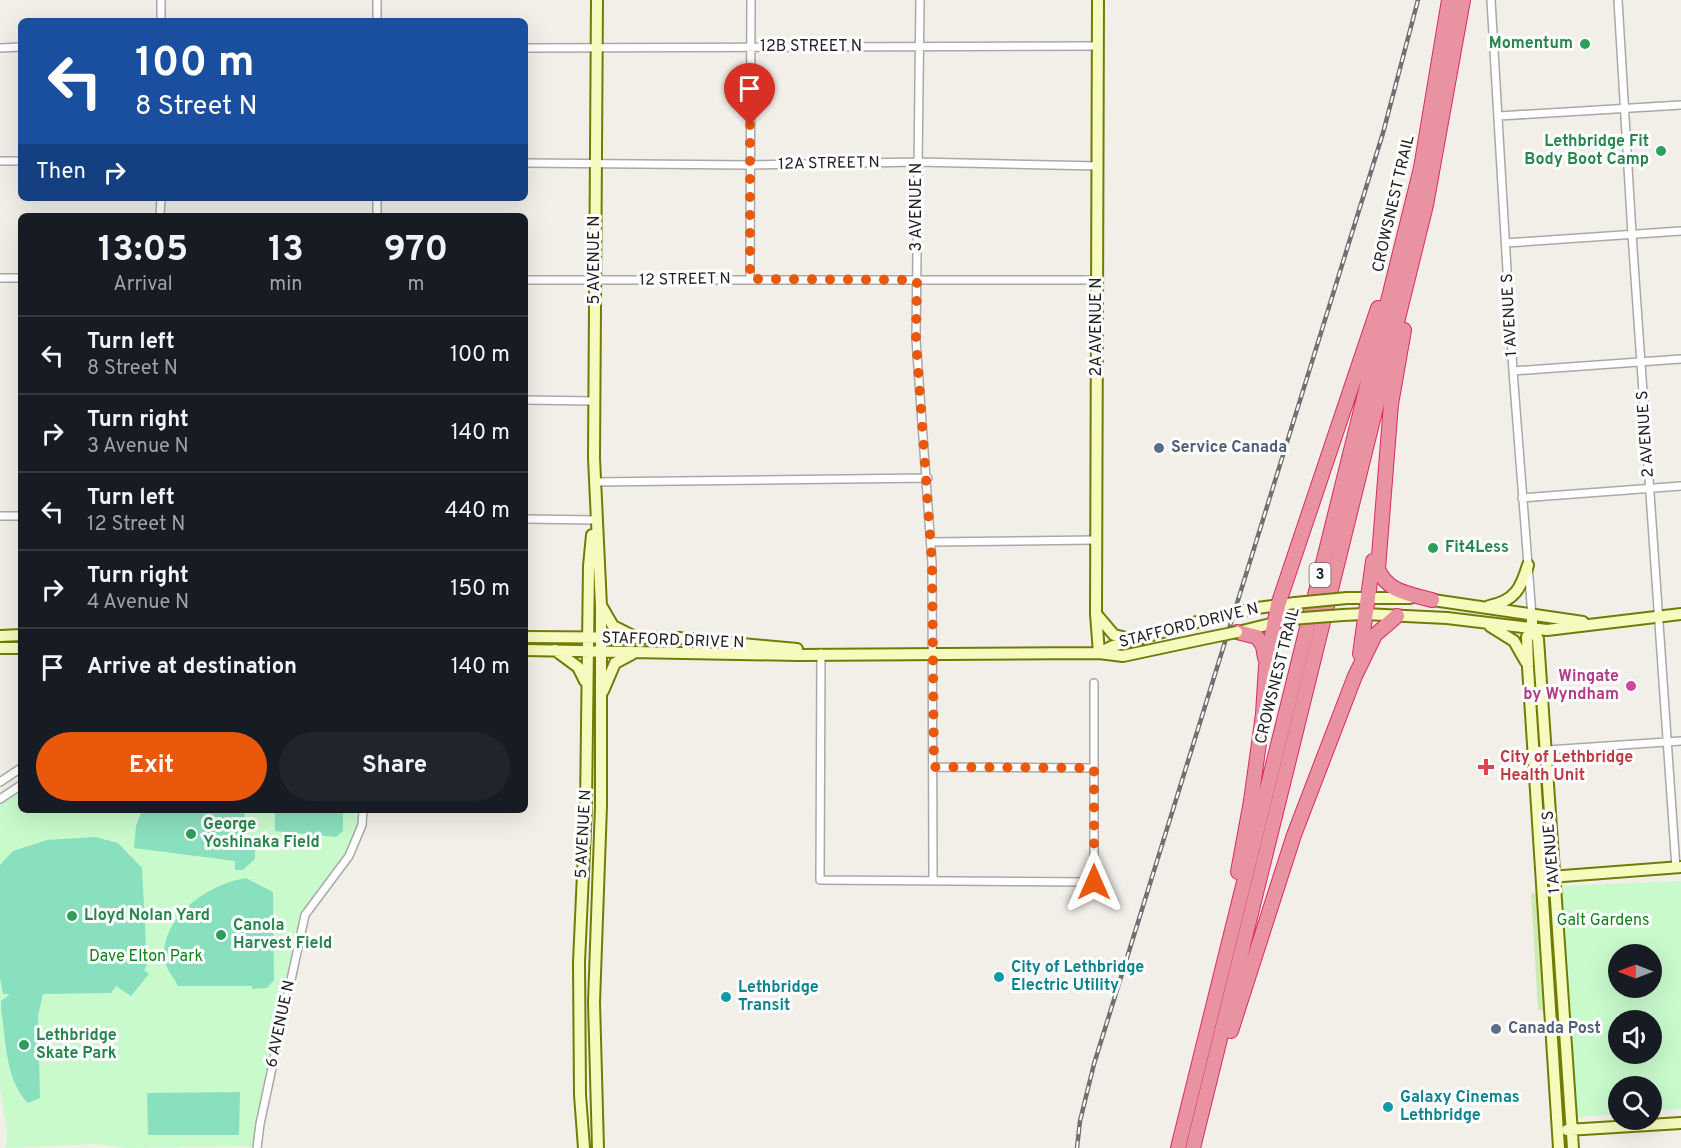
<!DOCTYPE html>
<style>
:root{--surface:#171b24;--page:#20242c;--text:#f1f3f6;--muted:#9ea1a6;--line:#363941;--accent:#ea580c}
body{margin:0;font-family:Overpass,sans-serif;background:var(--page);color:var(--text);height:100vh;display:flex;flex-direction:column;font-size:22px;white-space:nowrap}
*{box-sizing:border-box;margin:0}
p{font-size:20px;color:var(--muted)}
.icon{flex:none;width:33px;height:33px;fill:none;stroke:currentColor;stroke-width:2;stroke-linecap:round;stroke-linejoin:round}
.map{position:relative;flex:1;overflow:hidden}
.sheet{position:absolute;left:18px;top:213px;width:510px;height:600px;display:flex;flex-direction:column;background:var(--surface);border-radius:9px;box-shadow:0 6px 24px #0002}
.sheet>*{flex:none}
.top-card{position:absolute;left:18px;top:18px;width:510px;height:183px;border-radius:9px;box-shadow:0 6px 24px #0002;background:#1a4fa0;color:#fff;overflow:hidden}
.needle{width:39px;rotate:270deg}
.tools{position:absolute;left:1608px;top:944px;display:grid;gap:12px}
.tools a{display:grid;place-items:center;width:54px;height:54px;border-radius:50%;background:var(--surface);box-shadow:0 6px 24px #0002;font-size:30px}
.pin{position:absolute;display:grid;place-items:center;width:51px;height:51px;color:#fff;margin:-62px -26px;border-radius:50% 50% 50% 0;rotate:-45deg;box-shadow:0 0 6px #0007}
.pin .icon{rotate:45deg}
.me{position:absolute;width:66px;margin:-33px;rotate:0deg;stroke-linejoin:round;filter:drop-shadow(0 0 4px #0008)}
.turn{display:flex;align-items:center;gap:21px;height:126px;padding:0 18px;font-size:27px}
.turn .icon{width:78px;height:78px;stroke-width:2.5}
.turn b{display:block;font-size:42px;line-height:51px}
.then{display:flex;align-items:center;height:57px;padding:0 18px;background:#0003;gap:12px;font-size:22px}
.eta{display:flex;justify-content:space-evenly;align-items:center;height:102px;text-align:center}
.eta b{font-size:36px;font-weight:700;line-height:42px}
.action{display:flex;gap:12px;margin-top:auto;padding:12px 18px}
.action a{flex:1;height:69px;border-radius:36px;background:var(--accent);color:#fff;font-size:24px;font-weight:700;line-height:69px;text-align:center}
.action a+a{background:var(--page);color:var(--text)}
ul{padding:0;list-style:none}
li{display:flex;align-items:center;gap:18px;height:78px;padding:0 18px;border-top:2px solid var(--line)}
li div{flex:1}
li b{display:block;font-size:22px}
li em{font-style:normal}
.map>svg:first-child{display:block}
.grass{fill:#cdebb0}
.park{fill:#c8facc;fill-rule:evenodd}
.pitch{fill:#88e0be}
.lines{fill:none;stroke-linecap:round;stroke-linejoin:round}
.street-casing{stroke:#a9a9a9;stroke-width:10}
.secondary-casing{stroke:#707d05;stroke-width:14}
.highway-casing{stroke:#dc2a67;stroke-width:16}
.street{stroke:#fff;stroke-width:7}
.secondary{stroke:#f7fabf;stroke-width:10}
.highway{stroke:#e892a2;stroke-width:14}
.rail-casing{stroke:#707070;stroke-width:4.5}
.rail{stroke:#fff;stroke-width:2;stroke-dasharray:7;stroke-linecap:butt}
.secondary-bridge-casing{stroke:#707d05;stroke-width:14;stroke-linecap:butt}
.secondary-bridge{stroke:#f7fabf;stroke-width:10}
.route{stroke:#ea580c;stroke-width:10;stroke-dasharray:0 18}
.leisure-dot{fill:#2e9e5b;stroke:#fff;stroke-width:2}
.service-dot{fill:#5c6f8a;stroke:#fff;stroke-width:2}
.hotel-dot{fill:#d1479c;stroke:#fff;stroke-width:2}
.health-dot{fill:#e0444e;stroke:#fff;stroke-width:2}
.culture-dot{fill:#0f9aa8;stroke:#fff;stroke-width:2}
.labels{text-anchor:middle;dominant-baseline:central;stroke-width:6;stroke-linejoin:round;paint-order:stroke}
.shield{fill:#fff;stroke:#646464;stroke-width:1.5}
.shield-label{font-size:15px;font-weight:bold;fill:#222}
.leisure-label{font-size:16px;font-weight:bold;fill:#27864d;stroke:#fff;text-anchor:start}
.street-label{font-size:16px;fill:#222;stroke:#fff}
.service-label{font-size:16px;font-weight:bold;fill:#4e5e75;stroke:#fff;text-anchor:start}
.hotel-label{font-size:16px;font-weight:bold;fill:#b23c85;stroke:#fff;text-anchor:end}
.health-label{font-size:16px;font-weight:bold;fill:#be3a42;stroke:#fff;text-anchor:start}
.park-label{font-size:16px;fill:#0c8416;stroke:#fff}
.culture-label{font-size:16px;font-weight:bold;fill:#0d838f;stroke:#fff;text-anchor:start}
</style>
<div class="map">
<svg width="1681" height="1148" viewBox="0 0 1681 1148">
<rect width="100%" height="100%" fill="#f2efe9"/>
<path class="grass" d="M1531,893L1537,894L1544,1011L1538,1010Z"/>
<path class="park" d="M21,785V810H363L356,842L305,915L257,1146L127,1148L96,1144L6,1148L7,1133L0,1087V799Z
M1681,881V1109L1652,1111V1086H1618V1114L1576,1117L1561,886ZM1618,954H1652V987H1618ZM1618,1020H1652V1053H1618Z"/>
<path class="pitch" d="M142,810H244L248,847H255V859L243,870H235V861L134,848L136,826Z
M275,810H343V831L336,837L275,831Z
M95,837L118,843L142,868L147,965L144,970L149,974L131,996L116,986L111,993L43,994L38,1016L40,1098L28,1103C5,1081 6,1038 1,1009V1001L10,994H3L0,978V865L13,851L47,840Z
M246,878L273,892L274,980L267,988L252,989V986H178C174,978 164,966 164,957C163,915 209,884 246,878Z
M240,1092L239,1135H148L147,1093Z"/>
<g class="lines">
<defs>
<path id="street" d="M161,0V21
M920,0L916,339L932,563L933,881
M1491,0L1513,371L1532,616
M1618,0L1632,234L1676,868
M377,21V0
M0,48L21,47
M525,48L1097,46
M1499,116L1681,105
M0,161H21
M525,163L750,165L917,162L1098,166
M377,198V216
M160,216L161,198
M1506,243L1681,231
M0,278H21
M750,279L751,0
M525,280H1097
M1513,371L1681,359
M525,400L594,401
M594,482L928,478
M1522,498L1681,486
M0,516H21
M525,519L595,520
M931,542L1096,540
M821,653L820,880L1094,882V683
M1533,751L1681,741
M934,767L1094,768
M0,782L21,768
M0,799L21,785
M257,1148L260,1124L305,915L349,856L362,825L363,810"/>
<path id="secondary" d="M597,0L594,458L601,606V806L594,1002L598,1148
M1098,0L1096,614L1099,653
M1347,598H1410
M1426,599L1583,622
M1489,606C1515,601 1521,588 1528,565
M602,607L613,626L633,636
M1257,608L1295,603
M1097,615L1114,635L1131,639
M1343,615L1364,614L1447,618L1547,630L1681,614
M1532,616V629L1538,639L1573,1148
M1490,626L1514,641L1526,662
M1532,629L1527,637L1528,667L1559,1148
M1238,632L1291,619
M0,636L21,635
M525,637L679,638L797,649
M0,648H21
M525,650L798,655L1099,653L1123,656L1198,640
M555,650L578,667L585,681
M1099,653L1113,646L1204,620
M603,691L615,663L632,654
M1550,877L1681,867
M1567,1130L1681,1123
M584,1148L580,1095L579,962L586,807L589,566L592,535"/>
<path id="highway" d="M1404,330L1391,404L1378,569C1387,592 1410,594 1432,600
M1237,632L1257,637L1263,646L1265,658
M1360,654L1373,561
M1238,872L1251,801L1263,714L1266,666L1278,605L1378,308
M1231,1031L1294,835L1355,676L1375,635L1397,616
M1178,1148L1421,168L1449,0
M1193,1148L1426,205L1463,0"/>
</defs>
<use href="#street" class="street-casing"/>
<use href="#secondary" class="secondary-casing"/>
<use href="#highway" class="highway-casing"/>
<use href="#street" class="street"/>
<use href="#secondary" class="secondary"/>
<use href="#highway" class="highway"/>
<defs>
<path id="rail" d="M1077,1148L1080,1121L1094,1064L1383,133L1418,0"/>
</defs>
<use href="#rail" class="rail-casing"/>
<use href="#rail" class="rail"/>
<defs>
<path id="secondary-bridge" d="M1295,603L1347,598
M1291,619L1343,615
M1204,620L1257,608
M1198,640L1237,632"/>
</defs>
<use href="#secondary-bridge" class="secondary-bridge-casing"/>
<use href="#secondary-bridge" class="secondary-bridge"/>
</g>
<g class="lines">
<path class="route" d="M750,125V279L917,280L916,339L932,563L934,767L1094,768V882"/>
</g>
<g class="leisure-dot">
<circle cx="1585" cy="44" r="6"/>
<circle cx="1661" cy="151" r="6"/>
<circle cx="1433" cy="548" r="6"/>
<circle cx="191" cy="834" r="6"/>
<circle cx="72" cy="916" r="6"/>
<circle cx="221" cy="935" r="6"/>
<circle cx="24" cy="1045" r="6"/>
</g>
<g class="service-dot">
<circle cx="1159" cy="448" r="6"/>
<circle cx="1496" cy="1029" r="6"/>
</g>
<circle class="hotel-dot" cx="1631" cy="686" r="6"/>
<path class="health-dot" d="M1483 758h6v6h6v6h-6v6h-6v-6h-6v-6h6z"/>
<g class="culture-dot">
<circle cx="999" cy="977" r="6"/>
<circle cx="726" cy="997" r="6"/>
<circle cx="1388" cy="1107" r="6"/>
</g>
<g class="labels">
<rect class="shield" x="1309.5" y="563" width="21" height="24" rx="4.5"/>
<g class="shield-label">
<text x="1320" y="575">3</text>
</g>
<g class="leisure-label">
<text x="1573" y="44" text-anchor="end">Momentum</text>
<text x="1649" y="142" text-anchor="end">Lethbridge Fit<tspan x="1649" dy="18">Body Boot Camp</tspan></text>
<text x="1445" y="548">Fit4Less</text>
<text x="203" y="825">George<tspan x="203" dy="18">Yoshinaka Field</tspan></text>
<text x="84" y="916">Lloyd Nolan Yard</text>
<text x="233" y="926">Canola<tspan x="233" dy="18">Harvest Field</tspan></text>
<text x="36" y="1036">Lethbridge<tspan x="36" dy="18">Skate Park</tspan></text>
</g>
<g class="street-label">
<text x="811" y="47">12B STREET N</text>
<text transform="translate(829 164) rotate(-1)">12A STREET N</text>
<text transform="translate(1394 204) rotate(-77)">CROWSNEST TRAIL</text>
<text transform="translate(917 207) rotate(-90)">3 AVENUE N</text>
<text transform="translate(595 260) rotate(-90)">5 AVENUE N</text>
<text transform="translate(685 280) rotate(-1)">12 STREET N</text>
<text transform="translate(1510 315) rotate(-93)">1 AVENUE S</text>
<text transform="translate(1097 327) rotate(-90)">2A AVENUE N</text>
<text transform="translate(1646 434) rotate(-94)">2 AVENUE S</text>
<text transform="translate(1189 626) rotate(-14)">STAFFORD DRIVE N</text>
<text transform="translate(673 641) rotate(2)">STAFFORD DRIVE N</text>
<text transform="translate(1278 676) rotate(-76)">CROWSNEST TRAIL</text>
<text transform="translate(584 834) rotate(-87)">5 AVENUE N</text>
<text transform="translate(1552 852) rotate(-95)">1 AVENUE S</text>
<text transform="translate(281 1024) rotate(-78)">6 AVENUE N</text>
</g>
<g class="service-label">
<text x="1171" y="448">Service Canada</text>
<text x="1508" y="1029">Canada Post</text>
</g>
<g class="hotel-label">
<text x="1619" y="677">Wingate<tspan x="1619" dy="18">by Wyndham</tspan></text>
</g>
<g class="health-label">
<text x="1500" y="758">City of Lethbridge<tspan x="1500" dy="18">Health Unit</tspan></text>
</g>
<g class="park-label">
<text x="1603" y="921">Galt Gardens</text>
<text x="146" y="957">Dave Elton Park</text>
</g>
<g class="culture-label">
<text x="1011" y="968">City of Lethbridge<tspan x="1011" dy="18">Electric Utility</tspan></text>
<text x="738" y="988">Lethbridge<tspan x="738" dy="18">Transit</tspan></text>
<text x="1400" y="1098">Galaxy Cinemas<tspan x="1400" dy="18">Lethbridge</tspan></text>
</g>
</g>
</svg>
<div class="tools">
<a><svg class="needle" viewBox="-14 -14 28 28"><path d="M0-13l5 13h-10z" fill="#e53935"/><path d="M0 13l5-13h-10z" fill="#9ea1a6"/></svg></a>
<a><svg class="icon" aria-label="sound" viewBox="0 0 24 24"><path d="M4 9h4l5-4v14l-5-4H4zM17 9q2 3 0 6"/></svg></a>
<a><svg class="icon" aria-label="search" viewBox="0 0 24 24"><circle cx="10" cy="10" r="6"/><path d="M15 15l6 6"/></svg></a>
</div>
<div class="pin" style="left:750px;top:125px;background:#d93025"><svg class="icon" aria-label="arrive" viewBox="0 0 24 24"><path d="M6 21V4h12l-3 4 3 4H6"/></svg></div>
<svg class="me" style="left:1094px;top:882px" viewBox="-20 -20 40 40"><path d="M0-17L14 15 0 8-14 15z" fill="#ea580c" stroke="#fff" stroke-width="4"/></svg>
<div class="top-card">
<div class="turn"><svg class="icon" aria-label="left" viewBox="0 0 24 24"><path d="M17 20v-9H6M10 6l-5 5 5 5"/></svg><div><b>100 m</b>8 Street N</div></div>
<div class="then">Then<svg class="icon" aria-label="right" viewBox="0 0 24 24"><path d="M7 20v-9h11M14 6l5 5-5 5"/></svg></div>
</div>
<section class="sheet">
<div class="eta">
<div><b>13:05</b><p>Arrival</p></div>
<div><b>13</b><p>min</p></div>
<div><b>970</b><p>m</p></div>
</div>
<ul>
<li><svg class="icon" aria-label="left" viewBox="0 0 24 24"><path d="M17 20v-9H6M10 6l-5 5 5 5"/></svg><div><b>Turn left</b><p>8 Street N</p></div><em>100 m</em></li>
<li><svg class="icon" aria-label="right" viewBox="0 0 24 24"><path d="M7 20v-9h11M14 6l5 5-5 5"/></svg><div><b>Turn right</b><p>3 Avenue N</p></div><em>140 m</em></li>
<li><svg class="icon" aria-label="left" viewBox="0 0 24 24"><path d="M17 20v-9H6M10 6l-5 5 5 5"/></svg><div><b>Turn left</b><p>12 Street N</p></div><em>440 m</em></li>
<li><svg class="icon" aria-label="right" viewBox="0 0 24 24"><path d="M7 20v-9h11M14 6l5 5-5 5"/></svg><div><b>Turn right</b><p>4 Avenue N</p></div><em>150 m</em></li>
<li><svg class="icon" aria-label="arrive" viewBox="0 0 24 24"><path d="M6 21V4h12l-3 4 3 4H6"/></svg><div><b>Arrive at destination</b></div><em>140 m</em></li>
</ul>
<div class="action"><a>Exit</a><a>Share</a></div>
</section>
</div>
